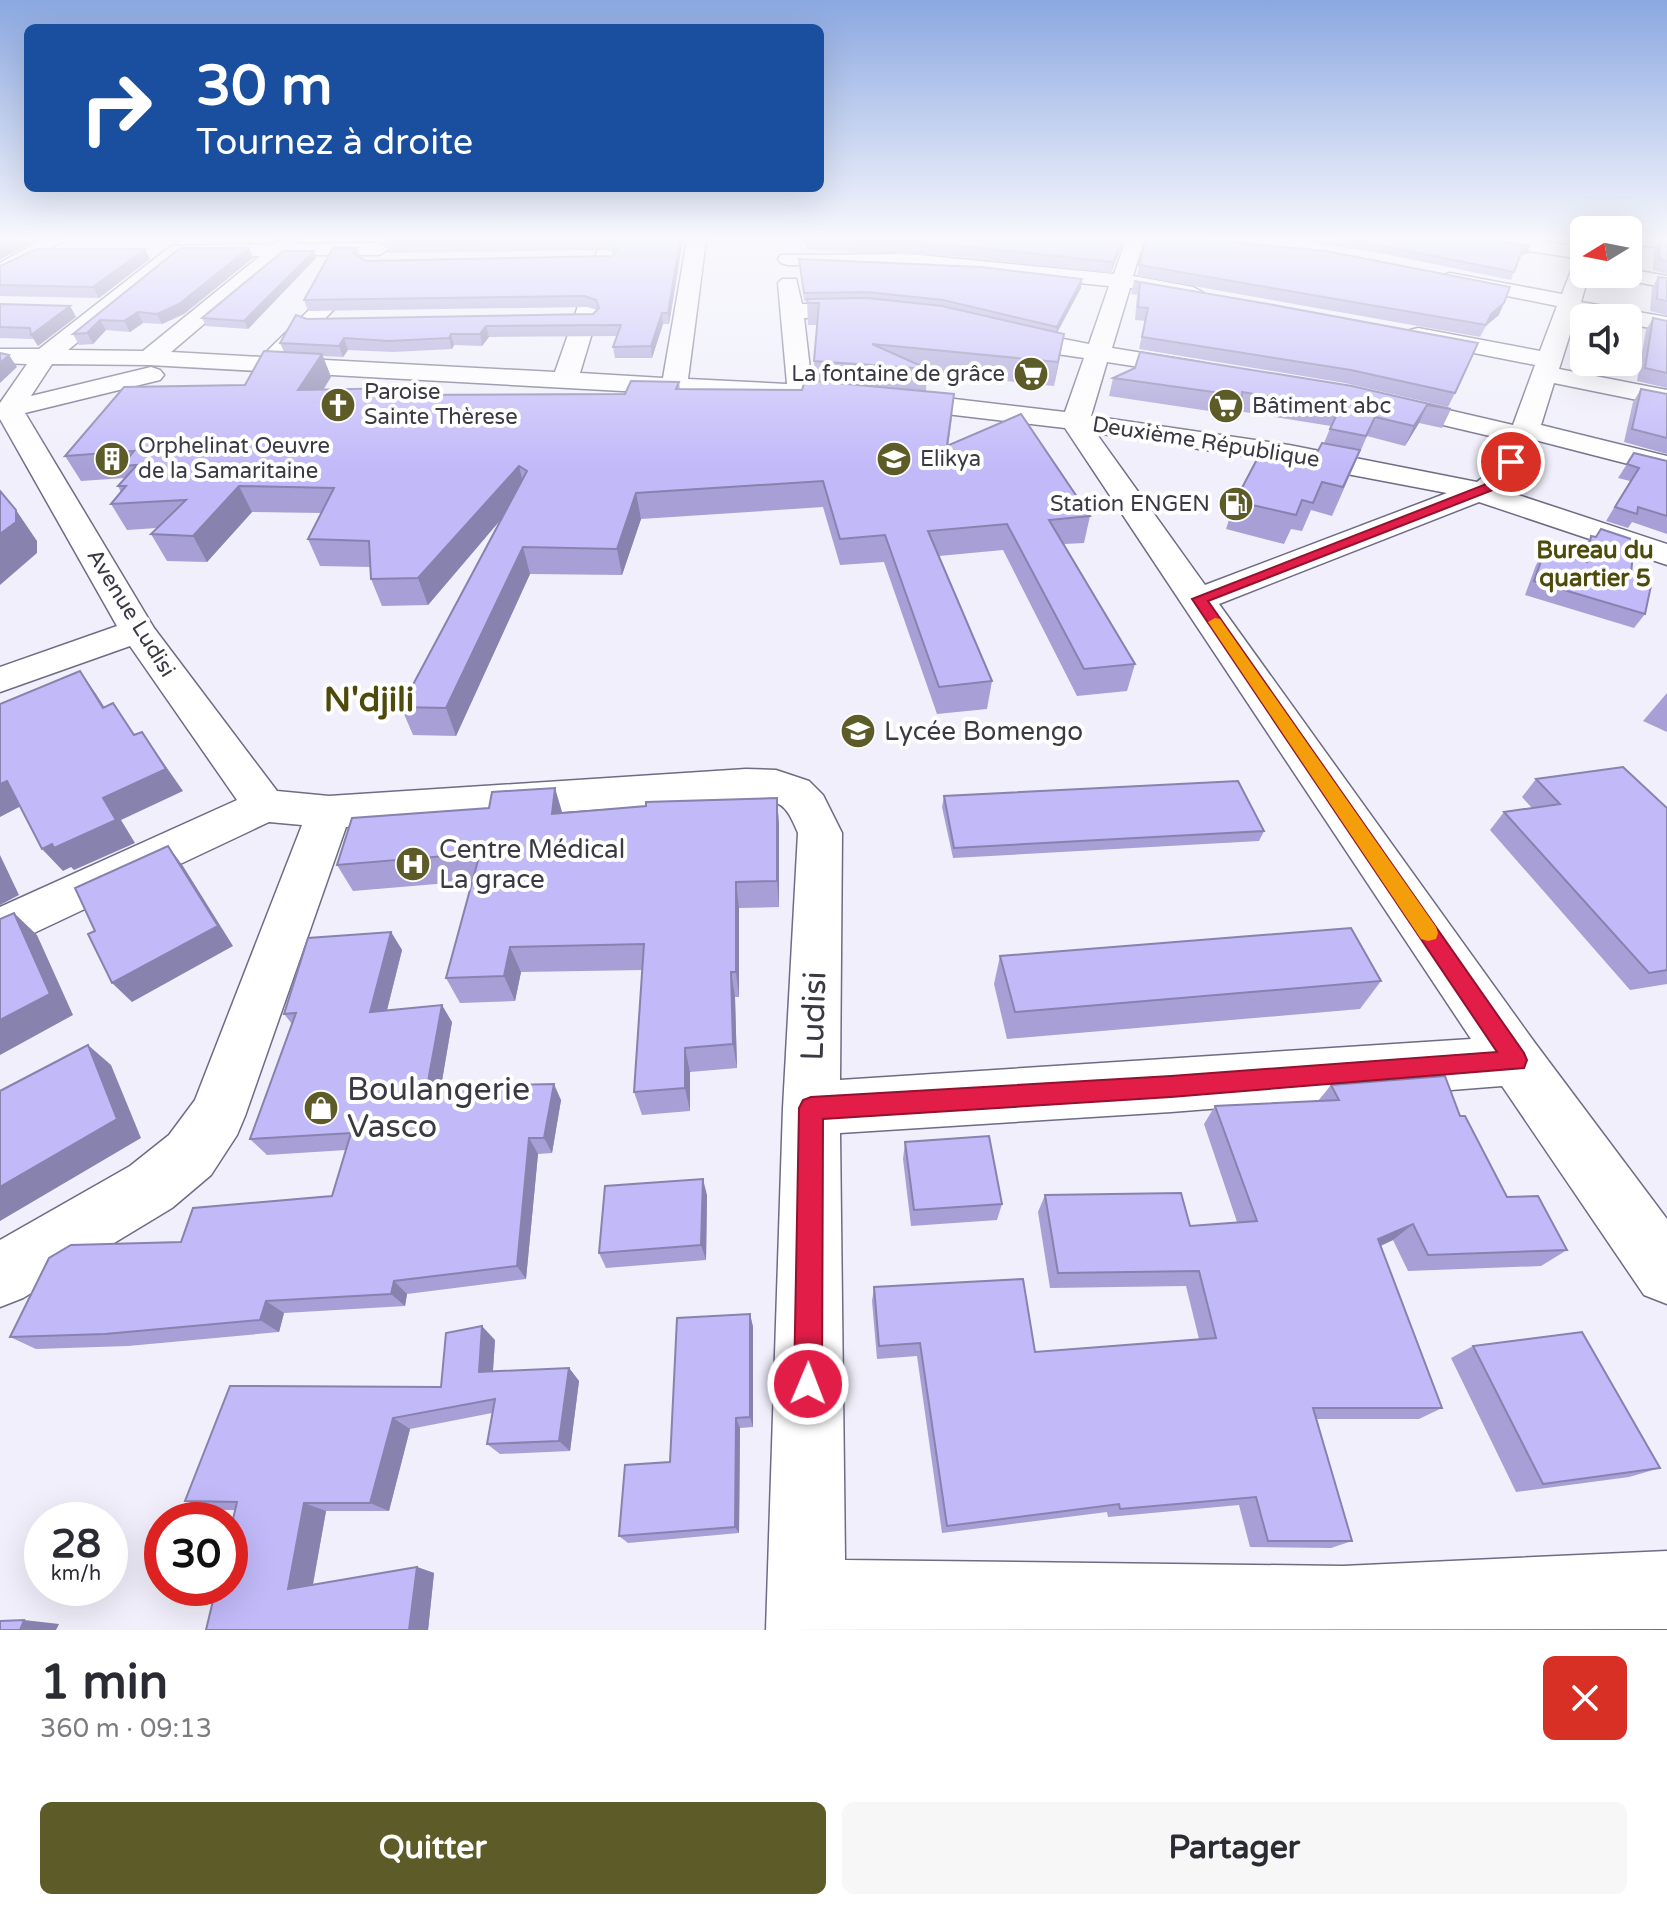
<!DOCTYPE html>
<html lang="fr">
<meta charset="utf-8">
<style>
:root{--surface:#fff;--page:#f7f7f7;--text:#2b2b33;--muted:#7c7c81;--accent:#5d5c29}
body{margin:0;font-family:"Varela Round",sans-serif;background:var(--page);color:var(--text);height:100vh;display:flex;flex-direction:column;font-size:30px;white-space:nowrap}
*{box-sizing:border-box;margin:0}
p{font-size:26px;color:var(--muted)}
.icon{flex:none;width:44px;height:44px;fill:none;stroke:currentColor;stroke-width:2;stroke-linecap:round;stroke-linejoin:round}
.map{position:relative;height:1630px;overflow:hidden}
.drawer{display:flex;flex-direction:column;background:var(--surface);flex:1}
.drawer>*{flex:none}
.top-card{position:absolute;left:24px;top:24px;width:800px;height:168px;border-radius:12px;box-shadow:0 8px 32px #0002;background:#1a4fa0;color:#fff;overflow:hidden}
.needle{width:52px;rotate:260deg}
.fabs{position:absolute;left:1570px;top:216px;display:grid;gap:16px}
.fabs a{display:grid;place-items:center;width:72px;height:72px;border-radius:12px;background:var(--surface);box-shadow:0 8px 32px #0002;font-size:40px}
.speed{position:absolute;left:24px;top:1502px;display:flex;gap:16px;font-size:40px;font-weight:700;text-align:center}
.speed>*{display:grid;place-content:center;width:104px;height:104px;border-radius:50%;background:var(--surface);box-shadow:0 8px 32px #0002;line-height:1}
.speed small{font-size:20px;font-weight:400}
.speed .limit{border:12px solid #d22;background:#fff;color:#111}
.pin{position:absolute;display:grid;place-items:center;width:68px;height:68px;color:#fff;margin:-34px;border:4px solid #fff;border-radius:50%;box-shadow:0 2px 8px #0007}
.me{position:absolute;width:88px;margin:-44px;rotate:1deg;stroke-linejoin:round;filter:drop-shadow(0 0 6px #0008)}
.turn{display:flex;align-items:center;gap:28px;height:168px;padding:0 40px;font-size:36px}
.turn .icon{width:104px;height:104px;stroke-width:2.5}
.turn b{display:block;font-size:56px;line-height:68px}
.round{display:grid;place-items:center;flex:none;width:84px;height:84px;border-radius:12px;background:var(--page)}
.overview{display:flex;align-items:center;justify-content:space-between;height:136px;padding:0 40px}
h1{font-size:48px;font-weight:700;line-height:60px}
.cta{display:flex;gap:16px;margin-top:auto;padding:16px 40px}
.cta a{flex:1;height:92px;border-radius:12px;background:var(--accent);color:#fff;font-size:32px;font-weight:700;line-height:92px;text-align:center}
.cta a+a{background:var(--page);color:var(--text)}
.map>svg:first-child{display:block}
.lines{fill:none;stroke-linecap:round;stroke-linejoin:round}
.minor-casing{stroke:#6e6b85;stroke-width:3}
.minor{fill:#fff;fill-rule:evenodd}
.wall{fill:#a79fd6}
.shaded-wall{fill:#8882ae}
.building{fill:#c2b9f9;stroke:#8882ae;stroke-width:2}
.route{fill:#e11d48;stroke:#92132f;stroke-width:2}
.slow{fill:#f59e0b}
.labels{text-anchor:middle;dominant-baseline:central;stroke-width:8;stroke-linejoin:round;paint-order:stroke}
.far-poi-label{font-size:22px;fill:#3a3944;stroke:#fff;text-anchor:start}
.far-street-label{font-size:22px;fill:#3a3944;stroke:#fff}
.far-neighbourhood-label{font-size:24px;font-weight:bold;fill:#4d4a0b;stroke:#fff}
.poi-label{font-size:26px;fill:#3a3944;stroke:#fff;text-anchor:start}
.near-street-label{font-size:32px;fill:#3a3944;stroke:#fff}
.near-poi-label{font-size:32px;fill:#3a3944;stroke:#fff;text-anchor:start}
.district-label{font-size:34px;font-weight:bold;fill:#4d4a0b;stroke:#fff}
</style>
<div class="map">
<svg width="1667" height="1630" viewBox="0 0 1667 1630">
<rect width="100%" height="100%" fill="#f0effb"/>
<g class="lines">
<defs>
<path id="minor" d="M41,240H64L0,278V263Z
M280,240H297L298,244L379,243L389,249L379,255H285L171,352L261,357L356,264H370L373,268L370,272L287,358L555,372L601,240H620L580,373L663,378L687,240H706L688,379L787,384L778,283L782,279H796L802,304L868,303L879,310L868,317L804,318L812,386L832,389L836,394L832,399L823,402L149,365L52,364L31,396L151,367L160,370L164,375L160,380L25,413L154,628L277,791L329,796L746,769L776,770L809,781L823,795L842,833L840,1080L1471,1039L1065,428L895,408L886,406L882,400L886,394L895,392L1065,412L1084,358C1063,354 1003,350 990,334L994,329L1002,327L1089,344L1109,286L909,266L788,265L781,263L778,259L781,255L909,254L1114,274L1126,240H1144L1133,276L1193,287L1204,293L1193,299L1130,288L1112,348L1198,362L1207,364L1210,369L1207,374L1198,376L1107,362L1091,416L1289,445L1477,482L1494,468L1507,440L1379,410L1375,404L1379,398L1388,396L1513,425L1535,365L1418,342L1410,340L1406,335L1410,330L1418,328L1540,351L1557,306L1443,283L1440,279L1443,275L1450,273L1562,294L1576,258L1494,246L1484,240H1532L1584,247V274H1589L1581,302L1667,317V331L1628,324V318L1576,315L1559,369L1667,390V406L1554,383L1541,425L1667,456V474L1535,440L1521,472L1503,490L1667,544V565L1479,502L1219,604L1535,1043L1667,1219V1304L1644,1295L1502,1086L1171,1112L840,1133L845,1560L1343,1566L1667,1551V1629L766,1630L783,1108L798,833C785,801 779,800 746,799L346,827L245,1116L237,1135L211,1175L172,1208L23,1298L0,1307V1240L130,1166L169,1135L195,1100L302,825L269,822L0,949V907L237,800L130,646L0,692V667L117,626L0,419V403L27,364L0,363V349H39L171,246L275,244ZM185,254L260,256L143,351L68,350ZM1096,433L1289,463L1447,493L1205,585Z
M1632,240H1667V249L1635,244Z
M1628,269L1667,276V288L1616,278L1613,274H1628Z"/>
</defs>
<use href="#minor" class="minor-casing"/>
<use href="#minor" class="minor"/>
</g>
<path class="wall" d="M65,240H275L66,241Z
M346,240H683L669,324H663L652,358H615L613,347L617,336L489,337L482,346L454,345L452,349L393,352L348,350L343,357L323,356L331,377L323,390L405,388L407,395L625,394L679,382L680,390H802L815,381L814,361L818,325H808L807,301H804L799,259L1081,288L1057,333L1064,334L1054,386L927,373L926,391L952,418L948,446L1090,516L1084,543L1064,544L1135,664L1127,691L1077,696L1003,550L939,556L992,681L987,709L937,714L884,562L840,565L823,507L641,519L622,575L530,574L456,736L413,735L401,707L502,518L428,605L382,606L371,579V567L320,566L308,539L322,513L252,512L207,562L167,561L151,534L157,528L127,530L111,504L121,492L118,486L125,478L81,481L65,456L245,385L284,352L280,343L307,319L593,314L597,310L587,307L308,311L304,300L357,248L360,257L366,261L612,256L614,253L606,250L389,253L386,244L381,240Z
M803,240H1124L1111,273L951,256L807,250Z
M1305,240H1493L1496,241L1530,246L1527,254L1520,255L1511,280L1375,252L1304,242Z
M1660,240H1667V274L1653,270L1654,250Z
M180,248H249L253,258L184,314L162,324L143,323L130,332L106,330L93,344L79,345L73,334Z
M316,258L248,329L206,326L202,318Z
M150,259L99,298L0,296V266Z
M1139,265L1499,315L1486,326L1480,337L1137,276Z
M1658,277L1667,278V315L1650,311L1652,288Z
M1134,281L1455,393L1448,407L1345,383L1139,349L1145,321L1135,320L1137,295L1131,294Z
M0,304L70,306L76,317L38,346L34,339L0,338Z
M1653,318L1667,321V388L1637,381L1646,330Z
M1140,352L1451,409L1442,428L1419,423L1405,446L1367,436L1332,516L1311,510L1302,531L1291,529L1284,544L1226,529L1235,501L1313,460L1324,443L1331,426L1238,411L1236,415L1109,396L1113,378L1135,368Z
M1641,389L1667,394V454L1624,442L1633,402Z
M1634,453L1667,461V534L1632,522L1628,528L1606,521L1630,481L1618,478Z
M1591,536L1631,575L1645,614L1634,628L1525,595L1536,565L1545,550L1580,560L1582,550Z
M1667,693V732L1643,721Z
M1536,779L1667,808V984L1630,990L1490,830L1504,812L1532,808L1522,797Z
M944,796L1264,831L1259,841L953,858L942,807Z
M777,798L779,825V907L739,908V997H735L737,1068L690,1072V1111L642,1115L634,1092L643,970L521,972L515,1001L460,1003L446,978L472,881L353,891L337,865L562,813Z
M391,932L402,950L387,1010L452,1022L441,1087L561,1100L552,1153L538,1154L526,1279L407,1294L405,1306L284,1313L279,1332L128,1346L36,1349L10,1337L181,1242L332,1196L346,1150L267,1155L250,1139L292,1024L284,1014Z
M1000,956L1381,981L1360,1009L1007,1039L994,984Z
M1331,1085L1460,1116L1507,1197L1567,1250L1541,1266L1408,1271L1393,1240L1381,1246L1442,1408L1419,1419H1316L1352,1541L1331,1548L1250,1547L1239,1505L1108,1517L1107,1512L942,1533L917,1356L877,1359L872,1301L874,1287L1035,1352L1199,1339L1186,1286L1050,1288L1038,1212L1045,1195L1190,1226L1237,1222L1204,1124L1215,1106L1318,1101Z
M905,1142L1002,1204L997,1220L911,1226L903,1159Z
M707,1195L706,1260L606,1268L599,1253Z
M750,1314L753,1327V1427L740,1428L739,1533L628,1543L619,1536L670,1462Z
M495,1340L493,1371L569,1368L579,1381L570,1451L500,1454L487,1444L492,1413L410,1429L389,1511H326L313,1585L417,1567L434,1573L428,1630H206L235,1510H212L185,1501L441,1387Z
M1473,1346L1660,1468L1629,1477L1516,1492L1451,1358Z"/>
<path class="shaded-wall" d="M12,240H36L0,260V246Z
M680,240H683L669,324L668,313Z
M1122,240H1124L1111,273L1113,262Z
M1530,246L1527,254L1519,255L1523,248Z
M249,248L253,258L184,314L162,324L157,314Z
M145,249L150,259L99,298L93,287Z
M314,251L316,258L248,329L244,321Z
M1082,279L1081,288L1055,336L1057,327Z
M1504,303L1499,315L1485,326L1491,314Z
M70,306L76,317L38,346L31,335Z
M138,312L143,323L130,332L124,321Z
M662,313L663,324L652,358L651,346Z
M100,320L106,330L93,344L87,333Z
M486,326L489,337L482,346L480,334Z
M451,334L454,345L452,349L449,338Z
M1064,334L1060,357L1054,386L1058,362Z
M344,338L348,350L343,357L339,346Z
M322,354L331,377L308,414L298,390Z
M9,355L17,367L0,383V363Z
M1427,405L1419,423L1405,446L1414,426Z
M519,466L525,491L428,605L418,578Z
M239,486L252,512L207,562L193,536Z
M636,493L641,519L622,575L617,549Z
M16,510L37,541V553L0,585V534Z
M523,547L530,574L456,736L446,708Z
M80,671L96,694L119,730L103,708Z
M142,732L183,791L121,820L135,843L74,870L71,867L63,871L42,849L103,798Z
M7,781L27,803L0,817V784Z
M555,788L563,815L552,814Z
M777,798L779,825V907L777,881Z
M168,846L183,866L233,946L132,1002L112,983Z
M0,855L19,895L0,905Z
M736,882L739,908V997L736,972Z
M14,913L37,935L73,1015L0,1055V1020Z
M391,932L402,950L382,1030L370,1012Z
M510,947L521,972L515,1001L504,976Z
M731,972L735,997L737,1068L733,1044Z
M442,1005L452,1022L438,1104L427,1087Z
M88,1045L111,1065L141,1138L0,1221V1187Z
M685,1048L690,1072V1111L685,1088Z
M554,1084L561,1100L552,1153L544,1138Z
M529,1138L538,1154L526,1279L517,1266Z
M703,1179L707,1195L706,1260L701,1245Z
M1413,1224L1393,1240L1359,1255L1378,1239Z
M394,1281L407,1294L405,1306L391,1294Z
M266,1301L284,1313L279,1332L260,1320Z
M750,1314L753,1327V1427L750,1417Z
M482,1326L495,1340L492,1384L479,1372Z
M569,1368L579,1381L570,1451L559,1441Z
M393,1418L410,1429L389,1511L370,1503Z
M736,1418L740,1428L739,1533L735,1527Z
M304,1503L326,1511L311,1594L288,1589Z
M417,1567L434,1573L428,1630H409Z
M24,1620L59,1624L56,1630H20Z"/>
<path class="building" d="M0,240H12L0,246Z
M388,240H680L668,313H662L651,346L613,347L621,325L486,326L480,334H451L449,338L389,341L344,338L339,346L280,343L296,315L307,319L593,314L599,308L596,300L585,296L304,300L333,248H357L353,253L366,261L612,256L618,249L614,243L604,240L386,243Z
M806,240H1122L1113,262L952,245Z
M1146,240H1208L1326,251L1510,287L1504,303L1491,314L1486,325L1139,265Z
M1343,240H1493L1496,241L1530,246L1523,248L1514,272L1378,245Z
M1660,240H1667V261L1659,259Z
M180,248H249L179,304L157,314L138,312L124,321L100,320L87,333L73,334Z
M36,249H145L93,287L0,285V266Z
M283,251H314L244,321L202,318Z
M799,259L981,267L1082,279L1057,327L943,300L867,292L804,293Z
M1658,277L1667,278V301L1657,299Z
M1134,281L1268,304L1478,343L1455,393L1351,370L1142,337L1148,308L1138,307L1140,283Z
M867,298L942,306L1064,334L1058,362L872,344L928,369L814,361L819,303H808L807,299Z
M0,304L70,306L31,335L30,328L0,327Z
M1653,318L1667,321V373L1645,368Z
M264,351L322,354L298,390L405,388L401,395L625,394L631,381L679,382L676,389L802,390L805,380L954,394L947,446L1021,414L1090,516L1049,520L1135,664L1084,669L1007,524L928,531L992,681L939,687L885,535L840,539L823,481L636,493L617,549L523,547L446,708L401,707L527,471L519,466L418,578L371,579L369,541L308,539L334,488L239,486L193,536L151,534L186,500L111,504L126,486H118L137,465L122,466L134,451L65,456L124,387L245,385Z
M1140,352L1352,386L1451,409L1427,405L1414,426L1375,417L1366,436L1330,429L1340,408L1242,392V396L1113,378L1135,368Z
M0,353L9,355L0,363Z
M1641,389L1667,394V438L1632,429Z
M1322,443L1360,450L1343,487L1322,482L1313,503L1302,500L1296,515L1235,501L1263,448L1313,460Z
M1634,453L1667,461V516L1638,507L1637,514L1615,507L1639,468L1627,464Z
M0,491L16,510V522L0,534Z
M1601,529L1634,540L1631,575L1652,581L1645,614L1534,581L1545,550L1587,562L1591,536L1596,537Z
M80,671L103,708L113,703L134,735L142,732L166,769L103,798L116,820L54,848L52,844L42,849L7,781L0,784V704Z
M1623,767L1667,808V970L1649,973L1504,812L1560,804L1536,779Z
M1238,781L1264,831L954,848L944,796Z
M555,788L552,814L646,806V802L777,798V881L736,882V972H731L733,1044L685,1048V1088L634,1092L644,944L510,947L504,976L446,978L480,853L337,865L352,818L489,808L492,792Z
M168,846L218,926L112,983L88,934L95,931L75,888Z
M14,913L50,994L0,1020V919Z
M1351,928L1381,981L1015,1012L1000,956Z
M391,932L370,1012L442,1005L427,1087L554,1084L544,1138H529L517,1266L394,1281L391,1294L266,1301L260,1320L105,1334L10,1337L49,1258L71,1245L181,1242L193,1208L332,1196L351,1133L250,1139L296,1013L284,1014L308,938Z
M88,1045L117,1119L0,1187V1091Z
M1445,1076L1460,1116H1465L1507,1197L1538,1196L1567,1250L1428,1255L1413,1224L1378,1239L1442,1408H1313L1352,1541H1268L1256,1497L1120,1509L1119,1504L947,1526L920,1343L879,1346L874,1287L1023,1279L1035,1352L1216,1338L1199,1271L1058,1273L1045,1195L1181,1193L1190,1226L1257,1221L1215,1106L1339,1100L1331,1085Z
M989,1136L1002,1204L914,1210L905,1142Z
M703,1179L701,1245L599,1253L605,1186Z
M750,1314V1417L736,1418L735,1527L619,1536L625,1465L670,1462L677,1318Z
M482,1326L479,1372L569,1368L559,1441L487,1444L495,1399L393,1418L370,1503H304L288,1589L417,1567L409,1630H206L216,1588H230V1532L237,1502L185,1501L230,1386L441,1387L446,1333Z
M1582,1332L1660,1468L1543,1484L1473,1346Z
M24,1620L20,1630H0V1621Z"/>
<linearGradient id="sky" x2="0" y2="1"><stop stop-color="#8ba8e1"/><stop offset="0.51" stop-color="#f8f8fd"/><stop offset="1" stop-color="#f8f8fd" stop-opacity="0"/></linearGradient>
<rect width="1667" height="468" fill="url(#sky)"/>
<path class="route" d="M1511,459L1517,462L1510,475L1493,490L1208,601L1524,1053L1527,1060L1524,1068L1171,1097L823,1119L822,1384L818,1394L808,1398L798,1394L794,1384L799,1108L803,1100L811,1097L1171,1076L1497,1052L1192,599L1484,485Z"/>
<path class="slow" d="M1215,618L1220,619L1436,927L1438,933L1436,939L1428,941L1421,939L1208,622Z"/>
<defs>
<symbol id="supermarket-disc" viewBox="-11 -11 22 22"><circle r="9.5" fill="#5d5c29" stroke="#fff"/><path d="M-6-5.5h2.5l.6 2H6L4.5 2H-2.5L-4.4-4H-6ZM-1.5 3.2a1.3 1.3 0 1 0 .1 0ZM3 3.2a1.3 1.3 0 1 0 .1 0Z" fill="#fff"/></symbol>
<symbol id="church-disc" viewBox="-11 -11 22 22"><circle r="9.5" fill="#5d5c29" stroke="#fff"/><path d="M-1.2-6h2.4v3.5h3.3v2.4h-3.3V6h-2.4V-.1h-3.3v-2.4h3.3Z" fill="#fff"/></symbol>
<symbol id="building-disc" viewBox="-11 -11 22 22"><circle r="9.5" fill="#5d5c29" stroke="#fff"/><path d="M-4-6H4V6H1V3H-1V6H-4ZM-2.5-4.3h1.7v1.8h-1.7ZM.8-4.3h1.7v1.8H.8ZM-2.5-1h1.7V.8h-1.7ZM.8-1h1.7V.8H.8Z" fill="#fff"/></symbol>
<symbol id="school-disc" viewBox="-11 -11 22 22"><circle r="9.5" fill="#5d5c29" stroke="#fff"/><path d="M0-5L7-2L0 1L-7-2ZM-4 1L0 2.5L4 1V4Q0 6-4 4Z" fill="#fff"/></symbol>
<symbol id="fuel-disc" viewBox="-11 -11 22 22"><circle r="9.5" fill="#5d5c29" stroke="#fff"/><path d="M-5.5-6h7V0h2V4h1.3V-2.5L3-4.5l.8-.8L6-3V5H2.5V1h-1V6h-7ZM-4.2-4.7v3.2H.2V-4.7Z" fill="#fff"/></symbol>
<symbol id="hospital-disc" viewBox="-11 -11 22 22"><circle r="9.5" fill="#5d5c29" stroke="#fff"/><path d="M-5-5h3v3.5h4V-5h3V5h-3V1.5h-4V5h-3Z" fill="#fff"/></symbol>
<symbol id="shop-disc" viewBox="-11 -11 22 22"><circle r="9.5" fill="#5d5c29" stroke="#fff"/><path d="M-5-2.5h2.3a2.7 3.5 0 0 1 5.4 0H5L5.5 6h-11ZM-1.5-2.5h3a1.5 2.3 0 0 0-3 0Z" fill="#fff"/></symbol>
</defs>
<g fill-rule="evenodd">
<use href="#supermarket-disc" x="1011" y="354" width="40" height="40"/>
<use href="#church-disc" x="318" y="385" width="40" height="40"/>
<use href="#supermarket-disc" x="1206" y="386" width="40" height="40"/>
<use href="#building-disc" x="92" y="439" width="40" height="40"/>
<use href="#school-disc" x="874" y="439" width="40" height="40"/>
<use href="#fuel-disc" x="1216" y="484" width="40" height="40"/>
<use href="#school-disc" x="838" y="711" width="40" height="40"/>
<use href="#hospital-disc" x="393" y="844" width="40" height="40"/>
<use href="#shop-disc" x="301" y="1088" width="40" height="40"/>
</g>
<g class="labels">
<g class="far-poi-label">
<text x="1005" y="374" text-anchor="end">La fontaine de grâce</text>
<text x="364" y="392">Paroise<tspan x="364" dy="25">Sainte Thèrese</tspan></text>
<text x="1252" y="406">Bâtiment abc</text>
<text x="138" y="446">Orphelinat Oeuvre<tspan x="138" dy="25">de la Samaritaine</tspan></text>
<text x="920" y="459">Elikya</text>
<text x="1210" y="504" text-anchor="end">Station ENGEN</text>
</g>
<g class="far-street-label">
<text transform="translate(1206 442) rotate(9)">Deuxième République</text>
<text transform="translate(131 613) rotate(58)">Avenue Ludisi</text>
</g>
<g class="far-neighbourhood-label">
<text x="1595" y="550">Bureau du<tspan x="1595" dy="28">quartier 5</tspan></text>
</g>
<g class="poi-label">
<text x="884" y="731">Lycée Bomengo</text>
<text x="439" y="849">Centre Médical<tspan x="439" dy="30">La grace</tspan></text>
</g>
<g class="near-street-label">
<text transform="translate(814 1016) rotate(-88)">Ludisi</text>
</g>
<g class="near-poi-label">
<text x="347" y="1090">Boulangerie<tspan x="347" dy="37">Vasco</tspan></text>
</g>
<g class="district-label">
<text x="369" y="700">N'djili</text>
</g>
</g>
</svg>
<div class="fabs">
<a><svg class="needle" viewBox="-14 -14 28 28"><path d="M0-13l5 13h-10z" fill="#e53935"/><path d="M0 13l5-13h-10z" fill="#7c7c81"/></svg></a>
<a><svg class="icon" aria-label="sound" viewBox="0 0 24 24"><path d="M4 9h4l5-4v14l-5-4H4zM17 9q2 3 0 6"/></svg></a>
</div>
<div class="speed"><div>28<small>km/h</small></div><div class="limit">30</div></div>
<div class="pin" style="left:1511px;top:462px;background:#d93025"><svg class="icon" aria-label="arrive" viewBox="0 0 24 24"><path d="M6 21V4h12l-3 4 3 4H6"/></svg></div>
<svg class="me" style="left:808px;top:1384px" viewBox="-20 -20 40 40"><circle r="17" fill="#e11d48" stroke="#fff" stroke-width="3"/><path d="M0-11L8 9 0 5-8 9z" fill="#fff"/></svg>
<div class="top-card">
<div class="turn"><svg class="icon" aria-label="right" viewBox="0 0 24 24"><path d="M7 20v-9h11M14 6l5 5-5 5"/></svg><div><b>30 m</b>Tournez à droite</div></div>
</div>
</div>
<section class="drawer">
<div class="overview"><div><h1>1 min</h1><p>360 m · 09:13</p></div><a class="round" style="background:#d93025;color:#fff"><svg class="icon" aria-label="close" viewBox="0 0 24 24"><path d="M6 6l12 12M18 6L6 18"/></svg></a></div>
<div class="cta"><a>Quitter</a><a>Partager</a></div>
</section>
